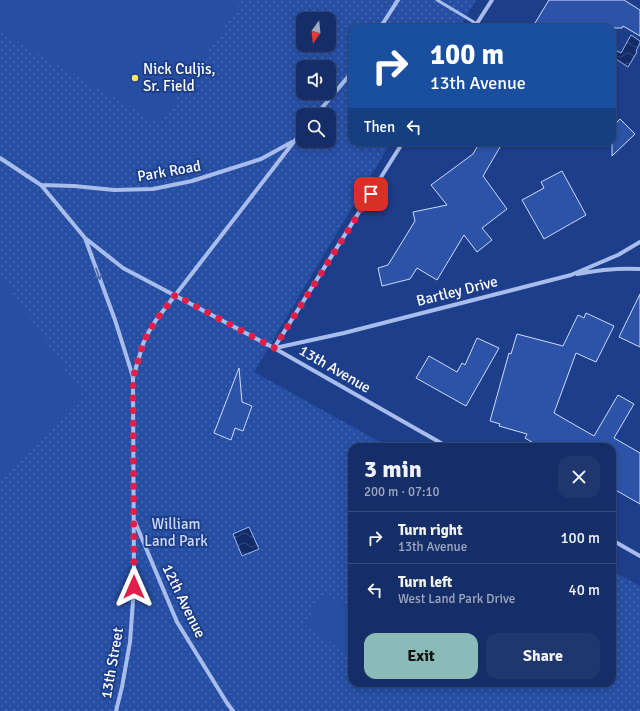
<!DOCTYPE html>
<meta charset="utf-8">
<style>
:root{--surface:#162e68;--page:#1f366e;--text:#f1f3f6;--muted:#9ea8c0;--line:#354a7c;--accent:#8bbbb9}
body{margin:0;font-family:Signika,sans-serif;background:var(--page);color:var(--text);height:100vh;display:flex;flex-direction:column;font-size:15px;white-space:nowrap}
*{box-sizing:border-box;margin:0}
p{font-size:13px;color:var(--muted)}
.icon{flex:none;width:22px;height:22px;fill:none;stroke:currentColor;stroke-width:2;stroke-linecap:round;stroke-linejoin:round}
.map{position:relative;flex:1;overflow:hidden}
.details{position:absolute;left:348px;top:443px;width:268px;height:244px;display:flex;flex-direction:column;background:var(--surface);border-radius:12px;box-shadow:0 2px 6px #0003,0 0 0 1px var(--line)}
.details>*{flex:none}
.banner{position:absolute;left:348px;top:24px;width:268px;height:122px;border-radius:12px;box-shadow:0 2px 6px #0003,0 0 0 1px var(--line);background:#1a4fa0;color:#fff;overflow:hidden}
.needle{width:26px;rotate:195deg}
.tools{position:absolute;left:296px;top:12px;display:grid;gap:8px}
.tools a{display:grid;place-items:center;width:40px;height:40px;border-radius:8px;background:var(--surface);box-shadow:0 2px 6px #0003,0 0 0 1px var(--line);font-size:20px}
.pin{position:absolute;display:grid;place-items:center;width:34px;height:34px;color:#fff;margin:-17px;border-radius:8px;box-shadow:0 2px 6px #0006}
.me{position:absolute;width:44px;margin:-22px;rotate:0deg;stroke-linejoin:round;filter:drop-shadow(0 0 3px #0008)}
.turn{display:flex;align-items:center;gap:14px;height:84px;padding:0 16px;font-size:18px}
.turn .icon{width:52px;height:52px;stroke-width:2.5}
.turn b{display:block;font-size:28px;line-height:34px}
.then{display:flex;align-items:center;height:38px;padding:0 16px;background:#0003;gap:8px;font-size:15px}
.round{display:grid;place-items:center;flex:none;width:42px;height:42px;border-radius:12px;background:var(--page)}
.head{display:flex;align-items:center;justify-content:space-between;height:68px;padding:0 16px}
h1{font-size:24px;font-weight:700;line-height:30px}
.button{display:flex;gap:8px;margin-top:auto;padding:8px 16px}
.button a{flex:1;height:46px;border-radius:12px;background:var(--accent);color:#111;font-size:16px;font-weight:700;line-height:46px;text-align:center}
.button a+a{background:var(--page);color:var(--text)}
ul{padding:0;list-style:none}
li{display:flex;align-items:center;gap:12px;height:52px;padding:0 16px;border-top:1px solid var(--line)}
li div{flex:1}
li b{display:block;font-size:15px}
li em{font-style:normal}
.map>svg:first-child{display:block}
.grass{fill:url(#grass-dots);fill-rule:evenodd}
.pitch{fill:#264ea3}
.water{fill:url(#water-waves);stroke:#9bb6ee}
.building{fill:#2c53a8;stroke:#cddbf9}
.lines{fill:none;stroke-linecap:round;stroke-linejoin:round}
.lane{stroke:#a8bdec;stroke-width:3}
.street{stroke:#a8bdec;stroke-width:4}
.oneway{stroke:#4e6aac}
.route{stroke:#e11d48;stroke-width:7;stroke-dasharray:0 12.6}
.poi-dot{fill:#fce466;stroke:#1d3e8a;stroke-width:1.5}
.labels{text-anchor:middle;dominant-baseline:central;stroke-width:4;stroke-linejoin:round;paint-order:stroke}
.poi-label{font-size:15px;fill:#fff;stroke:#1d3e8a;text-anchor:start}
.street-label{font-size:15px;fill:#fff;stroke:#1d3e8a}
.park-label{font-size:15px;fill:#cddbf9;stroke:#1d3e8a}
</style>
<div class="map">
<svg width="640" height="711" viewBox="0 0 640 711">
<defs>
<pattern id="grass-dots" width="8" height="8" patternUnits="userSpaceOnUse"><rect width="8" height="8" fill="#264ea3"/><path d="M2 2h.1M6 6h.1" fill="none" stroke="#4769b1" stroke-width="1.8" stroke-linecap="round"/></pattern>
<pattern id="water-waves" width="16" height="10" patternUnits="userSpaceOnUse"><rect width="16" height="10" fill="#132c68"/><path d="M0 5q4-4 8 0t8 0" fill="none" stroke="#364c7f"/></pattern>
</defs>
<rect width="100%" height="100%" fill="#1d3e8a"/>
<path class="grass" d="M0,0H476L459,28H352V142H391L254,372L389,447H352V683H612V571L640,586V711H0ZM303,19H329V45H303ZM303,67H329V93H303ZM303,115H329V141H303Z"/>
<path class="pitch" d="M0,0H242L160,124L0,32Z
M0,274L82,395L0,478Z
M325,593L352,610V656L304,625Z"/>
<path class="water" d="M631,35L640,41V43L636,51L637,52L628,67L613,57L617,51L621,53Z
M249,527L259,549L242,556L233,534Z"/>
<path class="building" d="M549,0H624L640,10V36L623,26L622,28H532Z
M620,119L635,134L612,156V128Z
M480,142H503L483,176L507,209L482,228L492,240L477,252L464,235L437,280L417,268L410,279L382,286L378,268L388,265L415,221L413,212L447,205L431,185L473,154Z
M562,171L586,215L544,239L522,200L544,188L541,182Z
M640,294V347L619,337Z
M586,313L614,326L596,362L576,353L554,413L594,436L618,395L634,404L614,438L640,453V504L612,488V447H540L525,438L527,434L499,426L500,424L490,421L509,353L511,354L517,334L563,346L578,315L584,318Z
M477,338L499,348L466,406L416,378L429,356L457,372L462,363L465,365Z
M239,368L242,402L252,406L243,431L235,428L231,440L214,433Z"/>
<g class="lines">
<path class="lane" d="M437,0L477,24"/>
<path class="street" d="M380,28L398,0
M474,28L492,0
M316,115L352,72
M0,158L41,185L85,238L123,268L274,348L448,447
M41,185L74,186L114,190L153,189L192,181L261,159L292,142
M85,238L115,320L133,377
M577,274C598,270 619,268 640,269
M274,348L403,142
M275,348L344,333L571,275L618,255L640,242
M135,522L177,622L227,703L233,711
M612,540L640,556
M116,711L122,687L130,642L134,587L133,378L143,344L148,333L156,320L303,130"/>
</g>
<defs><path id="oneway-shaft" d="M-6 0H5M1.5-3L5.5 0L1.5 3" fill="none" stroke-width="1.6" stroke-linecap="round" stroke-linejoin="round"/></defs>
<use class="oneway" href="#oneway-shaft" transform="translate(98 274) rotate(70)"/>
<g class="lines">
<path class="route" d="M134,587L133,378L143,344L148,333L156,320L175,295L274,348L371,194"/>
</g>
<circle class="poi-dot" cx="135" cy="78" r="4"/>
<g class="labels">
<g class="poi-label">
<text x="143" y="69">Nick Culjis,<tspan x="143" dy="17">Sr. Field</tspan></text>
</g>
<g class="street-label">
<text transform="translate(169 171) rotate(-10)">Park Road</text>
<text transform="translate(457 291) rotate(-14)">Bartley Drive</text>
<text transform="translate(335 369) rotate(30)">13th Avenue</text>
<text transform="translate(184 601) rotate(64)">12th Avenue</text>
<text transform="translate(112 663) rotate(-80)">13th Street</text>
</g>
<g class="park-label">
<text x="176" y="524">William<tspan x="176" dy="17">Land Park</tspan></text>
</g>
</g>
</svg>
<div class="tools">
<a><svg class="needle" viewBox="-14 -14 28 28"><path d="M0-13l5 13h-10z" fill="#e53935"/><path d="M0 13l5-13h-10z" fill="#9ea8c0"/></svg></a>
<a><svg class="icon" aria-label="sound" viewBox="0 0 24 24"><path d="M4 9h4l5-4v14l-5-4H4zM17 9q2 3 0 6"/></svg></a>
<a><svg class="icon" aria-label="search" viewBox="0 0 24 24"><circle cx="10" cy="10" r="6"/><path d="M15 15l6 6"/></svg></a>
</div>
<div class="pin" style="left:371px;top:194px;background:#d93025"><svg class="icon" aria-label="arrive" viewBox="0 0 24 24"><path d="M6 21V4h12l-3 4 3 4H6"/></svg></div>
<svg class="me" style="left:134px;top:587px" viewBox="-20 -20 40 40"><path d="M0-17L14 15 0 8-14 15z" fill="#e11d48" stroke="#fff" stroke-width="4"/></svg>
<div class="banner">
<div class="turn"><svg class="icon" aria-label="right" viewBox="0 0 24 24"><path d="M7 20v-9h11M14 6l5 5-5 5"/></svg><div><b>100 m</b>13th Avenue</div></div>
<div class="then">Then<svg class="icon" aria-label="left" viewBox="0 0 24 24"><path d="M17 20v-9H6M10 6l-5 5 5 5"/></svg></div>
</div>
<section class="details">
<div class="head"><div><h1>3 min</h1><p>200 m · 07:10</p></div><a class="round"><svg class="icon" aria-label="close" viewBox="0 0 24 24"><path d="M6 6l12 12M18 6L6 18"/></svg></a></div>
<ul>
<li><svg class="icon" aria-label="right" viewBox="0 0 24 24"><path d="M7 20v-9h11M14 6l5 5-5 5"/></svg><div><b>Turn right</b><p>13th Avenue</p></div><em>100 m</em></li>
<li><svg class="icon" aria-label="left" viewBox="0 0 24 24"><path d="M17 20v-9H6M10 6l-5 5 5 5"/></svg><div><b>Turn left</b><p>West Land Park Drive</p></div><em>40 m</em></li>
</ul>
<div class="button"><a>Exit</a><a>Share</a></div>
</section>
</div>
